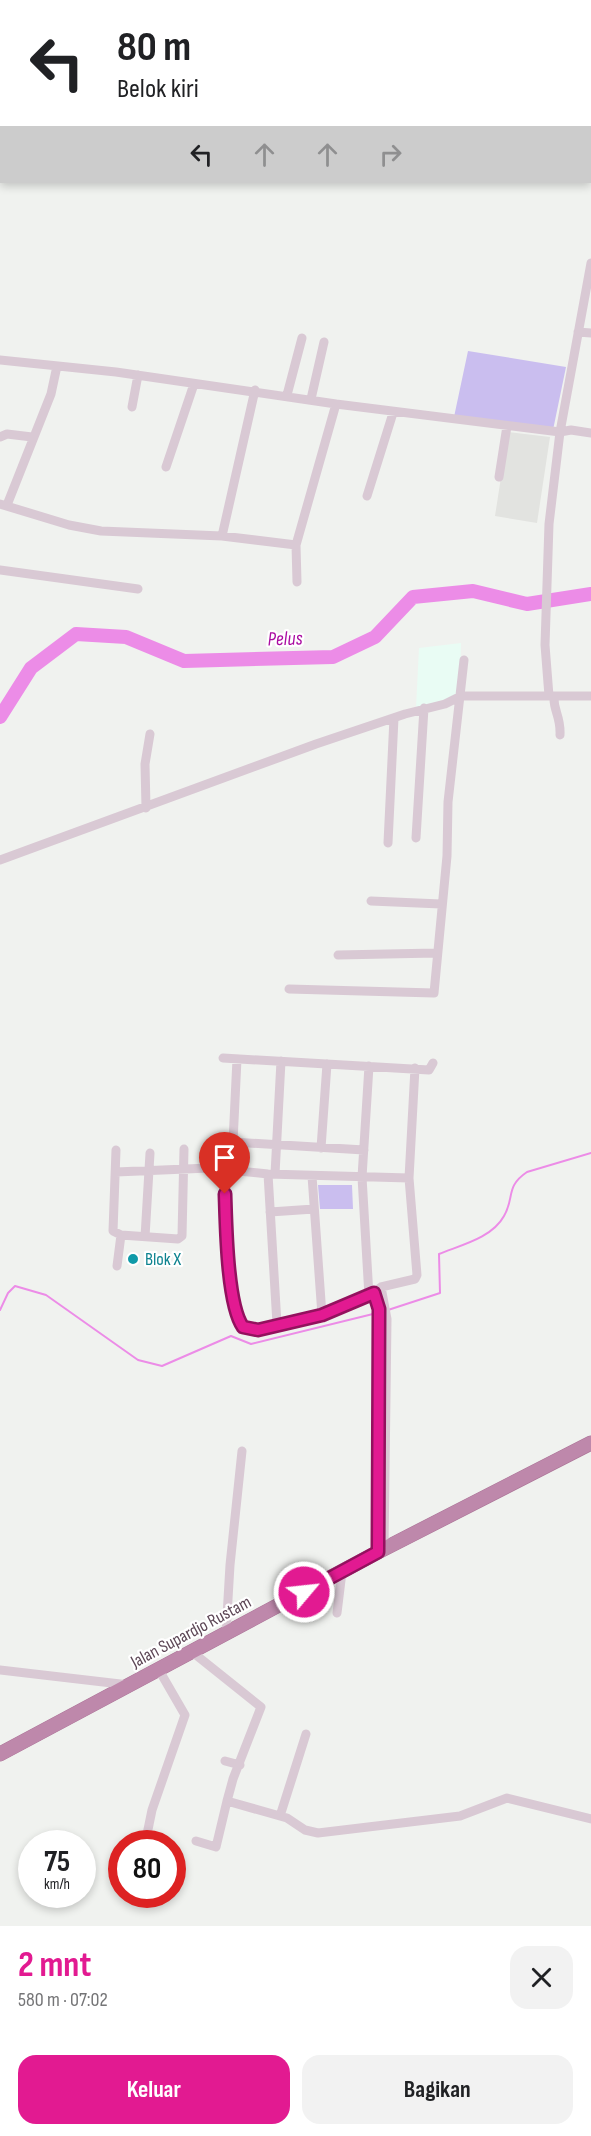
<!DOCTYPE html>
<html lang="id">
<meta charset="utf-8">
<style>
:root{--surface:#fff;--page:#f2f2f2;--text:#202124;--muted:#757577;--accent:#e21a91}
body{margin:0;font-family:"Sofia Sans Condensed",sans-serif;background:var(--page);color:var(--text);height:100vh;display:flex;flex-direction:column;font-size:22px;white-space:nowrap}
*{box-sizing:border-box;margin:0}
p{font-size:20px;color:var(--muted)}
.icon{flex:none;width:33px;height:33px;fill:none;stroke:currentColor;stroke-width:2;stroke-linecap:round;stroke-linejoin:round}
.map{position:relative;height:1926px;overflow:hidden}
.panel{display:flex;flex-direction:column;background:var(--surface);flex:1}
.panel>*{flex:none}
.hud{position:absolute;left:0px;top:0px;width:591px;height:183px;box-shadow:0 3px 9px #0003;background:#fff;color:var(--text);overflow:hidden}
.speed{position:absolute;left:18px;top:1830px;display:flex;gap:12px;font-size:30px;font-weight:700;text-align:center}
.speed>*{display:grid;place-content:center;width:78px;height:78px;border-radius:50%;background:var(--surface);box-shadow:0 3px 9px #0003;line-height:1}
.speed small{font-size:15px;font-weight:400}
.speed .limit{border:9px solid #d22;background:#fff;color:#111}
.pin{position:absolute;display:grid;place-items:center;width:51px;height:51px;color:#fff;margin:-62px -26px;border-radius:50% 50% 50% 0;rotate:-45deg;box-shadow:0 0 6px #0007}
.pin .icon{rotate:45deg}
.me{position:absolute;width:66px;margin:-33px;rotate:62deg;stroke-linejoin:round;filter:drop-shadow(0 0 4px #0008)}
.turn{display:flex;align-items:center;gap:21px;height:126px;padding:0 18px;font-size:27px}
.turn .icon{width:78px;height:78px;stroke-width:2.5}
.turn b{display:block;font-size:42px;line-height:51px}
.lanes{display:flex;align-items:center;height:57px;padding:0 18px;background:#0003;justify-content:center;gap:30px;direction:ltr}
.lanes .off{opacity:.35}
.round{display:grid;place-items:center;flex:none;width:63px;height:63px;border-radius:18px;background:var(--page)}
.headline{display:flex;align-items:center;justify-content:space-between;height:102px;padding:0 18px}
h1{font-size:36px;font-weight:700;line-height:45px;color:var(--accent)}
.primary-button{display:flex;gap:12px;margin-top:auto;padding:12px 18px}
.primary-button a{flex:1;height:69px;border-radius:18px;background:var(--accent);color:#fff;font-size:24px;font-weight:700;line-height:69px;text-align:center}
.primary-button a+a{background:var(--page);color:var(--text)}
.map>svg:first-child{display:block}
.commercial{fill:#e9fcf4}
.education{fill:#e2e3e0}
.green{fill:#cabeef}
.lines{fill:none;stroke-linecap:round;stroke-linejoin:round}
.stream{stroke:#ec8ce7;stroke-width:2}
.river{stroke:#ec8ce7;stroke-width:14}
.highway-casing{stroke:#aa7396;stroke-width:15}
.minor{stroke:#d9c9d4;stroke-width:9}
.highway{stroke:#be88ab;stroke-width:14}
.route-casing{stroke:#93115e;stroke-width:15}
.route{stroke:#e21a91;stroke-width:10}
.culture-dot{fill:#0f9aa8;stroke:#fff;stroke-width:2}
.labels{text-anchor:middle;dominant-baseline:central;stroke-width:4.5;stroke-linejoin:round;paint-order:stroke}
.culture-label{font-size:18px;fill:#0d838f;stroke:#fff;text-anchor:start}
.street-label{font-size:18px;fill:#5d4756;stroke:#fff}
.water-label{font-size:20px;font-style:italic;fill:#ab0da2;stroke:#fff}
</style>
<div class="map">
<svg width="591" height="1926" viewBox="0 0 591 1926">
<rect width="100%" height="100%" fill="#f0f2ef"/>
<path class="commercial" d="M461,643L460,695L416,708L419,648Z"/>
<path class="education" d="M508,432L550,437L537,523L495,516Z"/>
<path class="green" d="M468,351L566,367L553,430L454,417Z
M318,1185H352L353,1209H320Z"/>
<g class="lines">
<path class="stream" d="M0,1310L8,1293L15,1286L46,1295L138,1360L162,1366L231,1336L251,1344L377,1313
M388,1310L440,1293L439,1254C461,1245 492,1238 504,1216C515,1197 505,1187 527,1172L591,1153"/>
<path class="river" d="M0,717L31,668L76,634L126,637L184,661L333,657L375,637L413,597L473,591L527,604L591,594"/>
<defs>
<path id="highway" d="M0,1754L378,1552L591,1443"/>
</defs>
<use href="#highway" class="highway-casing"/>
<path class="minor" d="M590,168H591
M0,170H2
M578,332L591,333
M0,360L116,372L336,404
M287,395L302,338
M311,399L324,342
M132,407L138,375
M0,437L7,434L32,437
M166,467L194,384
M499,477L507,426
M367,496L393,413
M0,504L69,525L101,531L222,536L296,545L336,404L560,432L591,263
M7,505L51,394L57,366
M222,536L255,390
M296,545L297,582
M0,570L138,589
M549,696L545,645L549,524L560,432L571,430L591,433
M554,696C553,711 561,716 560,735
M146,808L145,764L150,734
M416,838L424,708
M388,843L394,718
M0,860L316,744L405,714L445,704L461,696H591
M371,901L441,904
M338,955L436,953
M289,989L434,993L447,856L448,802L464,660
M223,1058L429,1070L433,1063
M237,1059L233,1142H213L209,1168L268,1174L409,1178
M233,1142L364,1150
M321,1148L327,1064
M116,1150L113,1231L121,1235L178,1239L182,1236L184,1149
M223,1170C225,1202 226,1305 243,1327L258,1330L322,1315L369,1296L381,1287L415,1279L417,1275L409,1178L415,1068
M116,1172L209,1168
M268,1174L277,1324
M275,1174L281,1061
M312,1176L322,1315
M270,1212L314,1209
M145,1237L150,1153
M117,1266L121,1235
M381,1287L387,1319L384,1549
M374,1293L380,1319L378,1526
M369,1296L362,1177L369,1066
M337,1613L342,1572
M226,1633L230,1565L242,1451
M191,1651L261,1707L233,1779L227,1801L287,1818L305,1830L318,1833L460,1816L507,1798L591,1819
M0,1670L129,1685
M225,1761L240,1765
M280,1816L306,1734
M196,1841L216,1847L227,1801
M145,1844L152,1810L185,1715L159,1670"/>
<use href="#highway" class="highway"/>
</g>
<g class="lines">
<defs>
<path id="route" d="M225,1194C226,1224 227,1305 243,1327L258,1330L322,1315L374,1293L379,1309L378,1552L304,1592"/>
</defs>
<use href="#route" class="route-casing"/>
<use href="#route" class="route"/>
</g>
<circle class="culture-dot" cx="133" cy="1259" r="6"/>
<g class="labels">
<g class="culture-label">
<text x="145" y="1259">Blok X</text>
</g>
<g class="street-label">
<text transform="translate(191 1632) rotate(-28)">Jalan Supardjo Rustam</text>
</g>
<g class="water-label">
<text transform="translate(285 639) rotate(-2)">Pelus</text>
</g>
</g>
</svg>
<div class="speed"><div>75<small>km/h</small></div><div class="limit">80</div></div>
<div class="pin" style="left:225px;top:1194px;background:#d93025"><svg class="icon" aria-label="arrive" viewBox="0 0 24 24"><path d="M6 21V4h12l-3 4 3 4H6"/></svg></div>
<svg class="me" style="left:304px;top:1592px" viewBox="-20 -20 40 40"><circle r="17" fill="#e21a91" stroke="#fff" stroke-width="3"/><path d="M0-11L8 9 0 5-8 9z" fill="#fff"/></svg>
<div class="hud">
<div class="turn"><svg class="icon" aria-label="left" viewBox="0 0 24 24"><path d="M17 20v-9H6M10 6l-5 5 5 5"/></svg><div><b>80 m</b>Belok kiri</div></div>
<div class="lanes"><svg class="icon" aria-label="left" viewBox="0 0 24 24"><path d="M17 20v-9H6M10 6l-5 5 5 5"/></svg><svg class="icon off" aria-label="ahead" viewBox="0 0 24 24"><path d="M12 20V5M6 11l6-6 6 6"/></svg><svg class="icon off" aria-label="ahead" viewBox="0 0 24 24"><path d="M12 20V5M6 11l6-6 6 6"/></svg><svg class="icon off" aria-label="right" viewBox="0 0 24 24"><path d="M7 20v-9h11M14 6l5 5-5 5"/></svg></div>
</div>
</div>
<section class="panel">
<div class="headline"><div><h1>2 mnt</h1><p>580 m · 07:02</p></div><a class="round"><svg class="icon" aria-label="close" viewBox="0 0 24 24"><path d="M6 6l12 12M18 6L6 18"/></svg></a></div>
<div class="primary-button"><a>Keluar</a><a>Bagikan</a></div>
</section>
